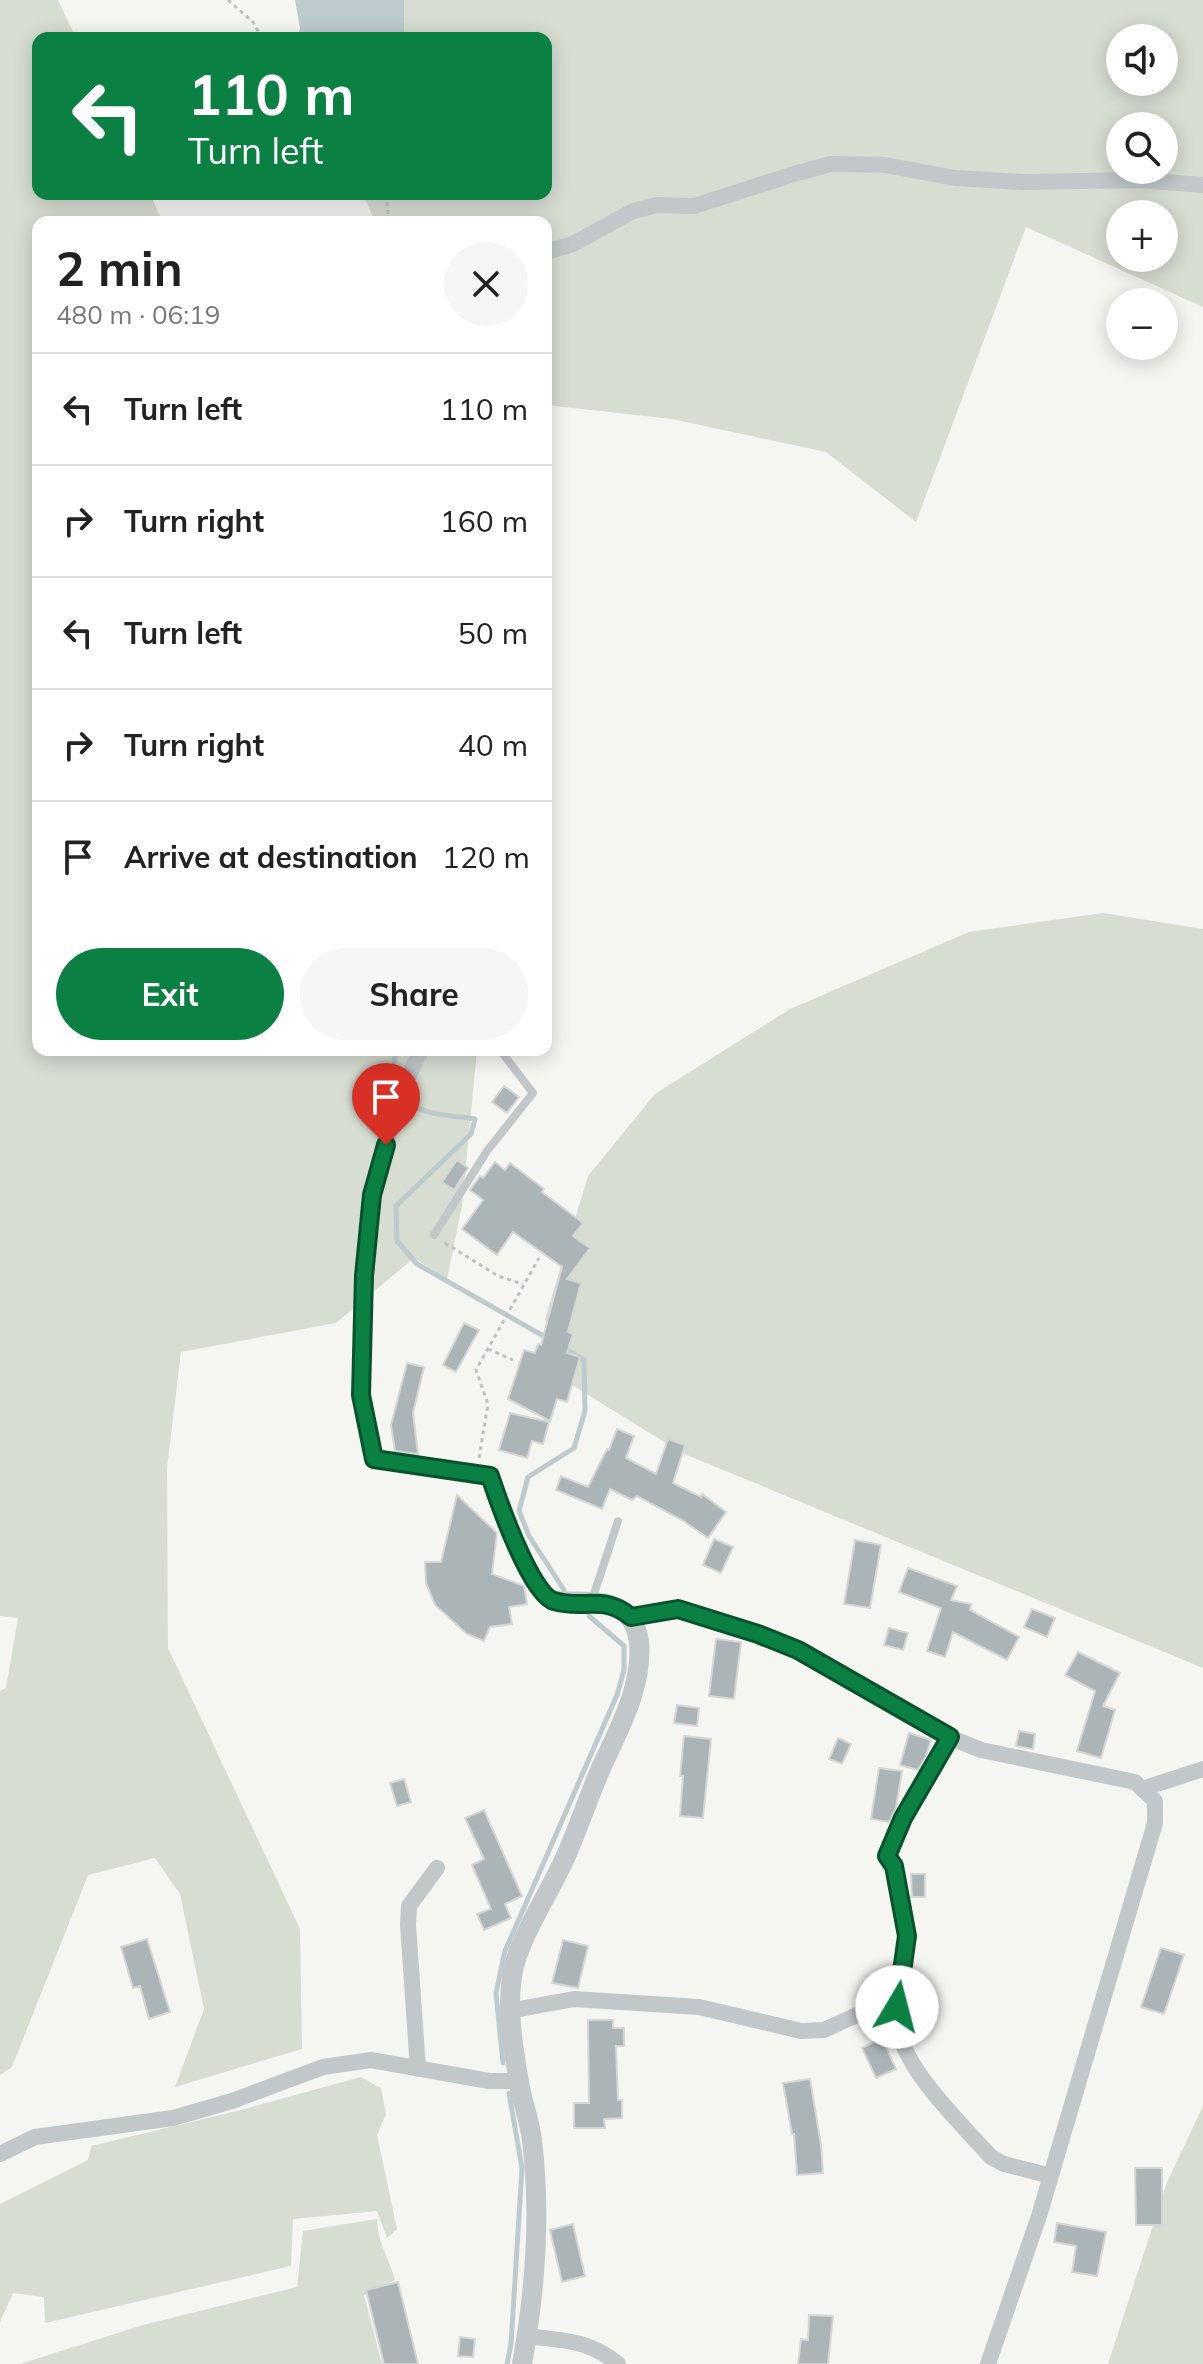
<!DOCTYPE html>
<meta charset="utf-8">
<style>
:root{--surface:#fff;--page:#f6f6f6;--text:#222;--muted:#767676;--line:#e0e0e0;--accent:#0b8043}
body{margin:0;font-family:Mulish,sans-serif;background:var(--page);color:var(--text);height:100vh;display:flex;flex-direction:column;font-size:30px;white-space:nowrap}
*{box-sizing:border-box;margin:0}
p{font-size:26px;color:var(--muted)}
.icon{flex:none;width:44px;height:44px;fill:none;stroke:currentColor;stroke-width:2;stroke-linecap:round;stroke-linejoin:round}
.map{position:relative;flex:1;overflow:hidden}
.sheet{position:absolute;left:32px;top:216px;width:520px;height:840px;display:flex;flex-direction:column;background:var(--surface);border-radius:16px;box-shadow:0 4px 20px #0003}
.sheet>*{flex:none}
.top-card{position:absolute;left:32px;top:32px;width:520px;height:168px;border-radius:16px;box-shadow:0 4px 20px #0003;background:#0b8043;color:#fff;overflow:hidden}
.fabs{position:absolute;left:1106px;top:24px;display:grid;gap:16px}
.fabs a{display:grid;place-items:center;width:72px;height:72px;border-radius:50%;background:var(--surface);box-shadow:0 4px 20px #0003;font-size:40px}
.pin{position:absolute;display:grid;place-items:center;width:68px;height:68px;color:#fff;margin:-82px -34px;border-radius:50% 50% 50% 0;rotate:-45deg;box-shadow:0 0 8px #0007}
.pin .icon{rotate:45deg}
.me{position:absolute;width:88px;margin:-44px;rotate:8deg;stroke-linejoin:round;filter:drop-shadow(0 0 6px #0008)}
.turn{display:flex;align-items:center;gap:28px;height:168px;padding:0 24px;font-size:36px}
.turn .icon{width:104px;height:104px;stroke-width:2.5}
.turn b{display:block;font-size:56px;line-height:68px}
.round{display:grid;place-items:center;flex:none;width:84px;height:84px;border-radius:42px;background:var(--page)}
.summary{display:flex;align-items:center;justify-content:space-between;height:136px;padding:0 24px}
h1{font-size:48px;font-weight:700;line-height:60px}
.primary-button{display:flex;gap:16px;margin-top:auto;padding:16px 24px}
.primary-button a{flex:1;height:92px;border-radius:48px;background:var(--accent);color:#fff;font-size:32px;font-weight:700;line-height:92px;text-align:center}
.primary-button a+a{background:var(--page);color:var(--text)}
ul{padding:0;list-style:none}
li{display:flex;align-items:center;gap:24px;height:112px;padding:0 24px;border-top:2px solid var(--line)}
li div{flex:1}
li b{display:block;font-size:30px}
li em{font-style:normal}
.map>svg:first-child{display:block}
.green{fill:#d7ddd1;fill-rule:evenodd}
.water{fill:#bdcace}
.lines{fill:none;stroke-linecap:round;stroke-linejoin:round}
.stream{stroke:#bdcace;stroke-width:5}
.building{fill:#abb5b8;stroke:#d6d6d4;stroke-width:2}
.path{stroke:#bec0c2;stroke-width:3;stroke-dasharray:4 4;stroke-linecap:butt}
.service{stroke:#c2c7c9;stroke-width:8}
.minor{stroke:#c2c7c9;stroke-width:16}
.tertiary{stroke:#c2c7c9;stroke-width:20}
.route-casing{stroke:#07532c;stroke-width:20}
.route{stroke:#0b8043;stroke-width:14}
</style>
<div class="map">
<svg width="1203" height="2364" viewBox="0 0 1203 2364">
<rect width="100%" height="100%" fill="#f5f5f1"/>
<path class="green" d="M0,0H58L76,38H38V194H150L163,222H38V1050H477L462,1205L447,1279L414,1258L336,1323L181,1352L167,1468L168,1648L300,1929L302,2049L175,2087L204,2009L180,1894L155,1858L88,1875L12,2067L0,2075V1691L6,1688L18,1618L0,1616Z
M303,0H1203V307L1026,227L916,522L826,452L672,419L546,405V222H375L363,194H546V38H311ZM1120,38H1164V82H1120ZM1120,126H1164V170H1120ZM1120,214H1164V258H1120Z
M1103,913L1203,929V1668L682,1453L559,1377L545,1319L588,1176L655,1094L790,1009L969,932Z
M361,2077L381,2088L386,2114L377,2135L397,2229L387,2238L377,2211L293,2219L291,2266L45,2323L44,2297L13,2293L0,2322V2204L88,2160L91,2146L237,2111Z
M1203,2106V2364H1108L1167,2182Z
M377,2219C377,2240 389,2259 395,2280L364,2295L382,2364H20L143,2325L297,2287L303,2231Z"/>
<path class="water" d="M295,0H404V38H298L300,28Z"/>
<g class="lines">
<path class="stream" d="M392,1075L396,1050
M405,1097C419,1117 453,1115 475,1119L471,1134L396,1206L397,1241L417,1264L547,1338
M562,1347L584,1360L585,1411L574,1448L528,1477L519,1511L529,1536L564,1590
M503,2063L496,1993L505,1951L617,1695L624,1670V1646L589,1616
M507,2364L511,2344L522,2168L509,2093"/>
</g>
<path class="building" d="M504,1086L519,1097L507,1113L492,1102Z
M457,1160L468,1168L454,1190L442,1182Z
M495,1162L505,1170L510,1163L544,1189L542,1192L583,1223L573,1236L590,1248L567,1279L581,1283L568,1332L573,1334L567,1353L580,1357L567,1402L557,1399L550,1421L508,1399L524,1350L535,1353L538,1344L541,1345L562,1267L513,1232L497,1255L462,1229L483,1200L470,1190L480,1176L483,1178Z
M464,1323L479,1330L456,1372L443,1365Z
M407,1363L424,1367L413,1413L418,1454L395,1451L391,1425Z
M510,1413L549,1422L543,1444L532,1441L527,1458L499,1450Z
M617,1429L634,1436L626,1458L656,1474L668,1439L685,1445L673,1483L701,1497L702,1494L726,1512L708,1538L682,1520L637,1496L632,1500L610,1489L602,1509L556,1490L561,1476L588,1487L607,1449L609,1450Z
M457,1495L497,1533L492,1574L524,1586L527,1604L509,1607L512,1624L490,1627L484,1641L467,1634L435,1605L426,1583L425,1562H441Z
M714,1539L733,1547L721,1573L703,1565Z
M855,1540L881,1545L870,1608L844,1604Z
M908,1568L957,1586L951,1600L971,1604L970,1610L1019,1637L1007,1660L953,1632L945,1657L927,1651L941,1608L899,1592Z
M1032,1609L1055,1618L1047,1637L1024,1627Z
M889,1628L908,1633L903,1650L884,1645Z
M716,1639L741,1642L734,1699L709,1696Z
M1078,1652L1120,1673L1103,1706L1115,1710L1101,1758L1077,1751L1095,1691L1065,1675Z
M677,1705L699,1708L697,1726L674,1723Z
M1019,1731L1035,1734L1033,1749L1016,1746Z
M909,1733L931,1740L926,1756L918,1770L900,1765Z
M684,1736L711,1739L703,1818L680,1816L683,1776H680Z
M838,1738L851,1744L842,1764L829,1759Z
M879,1768L902,1771L896,1808L889,1822L871,1819Z
M404,1779L411,1802L397,1806L390,1783Z
M484,1810L522,1896L505,1904L511,1918L484,1930L477,1914L491,1909L472,1865L484,1859L465,1818Z
M911,1874H925V1897H912Z
M147,1939L170,2012L149,2019L140,1986L133,1988L121,1947Z
M563,1940L588,1946L578,1988L552,1983Z
M1161,1948L1184,1955L1164,2014L1141,2007Z
M588,2020H613V2028H624V2046H616L618,2100H622V2118L604,2119L605,2128H574V2103H589Z
M882,2038L896,2069L876,2078L862,2048Z
M810,2079L821,2145L823,2173L797,2175L794,2134H792L783,2083Z
M1135,2168H1162V2225H1136Z
M1057,2223L1106,2232L1097,2276L1072,2272L1076,2246L1054,2242Z
M573,2224L585,2276L562,2282L550,2230Z
M398,2282L418,2364H384L366,2290Z
M809,2315L833,2316L828,2364H798L801,2339L808,2340Z
M460,2337L475,2339L473,2357L458,2356Z"/>
<g class="lines">
<path class="path" d="M228,0L253,22L262,38
M386,194L389,222
M445,1243L498,1276L523,1284
M488,1349L513,1360
M479,1458L488,1404L476,1370L539,1258"/>
<path class="service" d="M434,1235L487,1151L533,1093L500,1050
M592,1600L618,1521"/>
<path class="minor" d="M546,252L573,244L633,211L657,205L694,206L794,174L831,164L885,165L955,178L1023,182L1139,180L1203,185
M421,1050L400,1094L372,1195L364,1276L361,1395L374,1459L490,1476L515,1541L539,1590L553,1601
M631,1617L678,1609L758,1634L798,1650L944,1735L981,1750L1135,1782L1155,1801V1823L1039,2216L988,2364
M950,1737L903,1818L887,1856C898,1873 907,1918 906,1938C905,1973 892,2006 902,2041C913,2077 965,2128 991,2157L1004,2164L1051,2176
M1142,1789L1203,1769
M509,2011L574,1999L699,2007L801,2031L824,2030L870,2009L897,2007
M418,2069L408,1925L409,1906L437,1868
M0,2154L35,2137L173,2118L232,2101L323,2067L371,2060L489,2081H519
M527,2336C564,2341 587,2339 618,2364"/>
<path class="tertiary" d="M522,2364C535,2292 541,2214 532,2141C530,2121 522,2102 519,2082C512,2043 504,1993 517,1956C529,1922 550,1891 565,1858C578,1829 588,1798 601,1768C619,1729 643,1686 639,1642C633,1594 589,1603 553,1601"/>
</g>
<g class="lines">
<defs>
<path id="route" d="M386,1145L372,1195L364,1276L361,1395L374,1459L490,1476C498,1500 531,1595 554,1601C583,1610 604,1594 631,1617L678,1609L758,1634L798,1650L950,1737L903,1818L887,1856L894,1866L907,1936L897,2007"/>
</defs>
<use href="#route" class="route-casing"/>
<use href="#route" class="route"/>
</g>
</svg>
<div class="fabs">
<a><svg class="icon" aria-label="sound" viewBox="0 0 24 24"><path d="M4 9h4l5-4v14l-5-4H4zM17 9q2 3 0 6"/></svg></a>
<a><svg class="icon" aria-label="search" viewBox="0 0 24 24"><circle cx="10" cy="10" r="6"/><path d="M15 15l6 6"/></svg></a>
<a>+</a>
<a>−</a>
</div>
<div class="pin" style="left:386px;top:1145px;background:#d93025"><svg class="icon" aria-label="arrive" viewBox="0 0 24 24"><path d="M6 21V4h12l-3 4 3 4H6"/></svg></div>
<svg class="me" style="left:897px;top:2007px" viewBox="-20 -20 40 40"><circle r="19" fill="#fff"/><path d="M0-13L10 11 0 6-10 11z" fill="#0b8043"/></svg>
<div class="top-card">
<div class="turn"><svg class="icon" aria-label="left" viewBox="0 0 24 24"><path d="M17 20v-9H6M10 6l-5 5 5 5"/></svg><div><b>110 m</b>Turn left</div></div>
</div>
<section class="sheet">
<div class="summary"><div><h1>2 min</h1><p>480 m · 06:19</p></div><a class="round"><svg class="icon" aria-label="close" viewBox="0 0 24 24"><path d="M6 6l12 12M18 6L6 18"/></svg></a></div>
<ul>
<li><svg class="icon" aria-label="left" viewBox="0 0 24 24"><path d="M17 20v-9H6M10 6l-5 5 5 5"/></svg><div><b>Turn left</b></div><em>110 m</em></li>
<li><svg class="icon" aria-label="right" viewBox="0 0 24 24"><path d="M7 20v-9h11M14 6l5 5-5 5"/></svg><div><b>Turn right</b></div><em>160 m</em></li>
<li><svg class="icon" aria-label="left" viewBox="0 0 24 24"><path d="M17 20v-9H6M10 6l-5 5 5 5"/></svg><div><b>Turn left</b></div><em>50 m</em></li>
<li><svg class="icon" aria-label="right" viewBox="0 0 24 24"><path d="M7 20v-9h11M14 6l5 5-5 5"/></svg><div><b>Turn right</b></div><em>40 m</em></li>
<li><svg class="icon" aria-label="arrive" viewBox="0 0 24 24"><path d="M6 21V4h12l-3 4 3 4H6"/></svg><div><b>Arrive at destination</b></div><em>120 m</em></li>
</ul>
<div class="primary-button"><a>Exit</a><a>Share</a></div>
</section>
</div>
